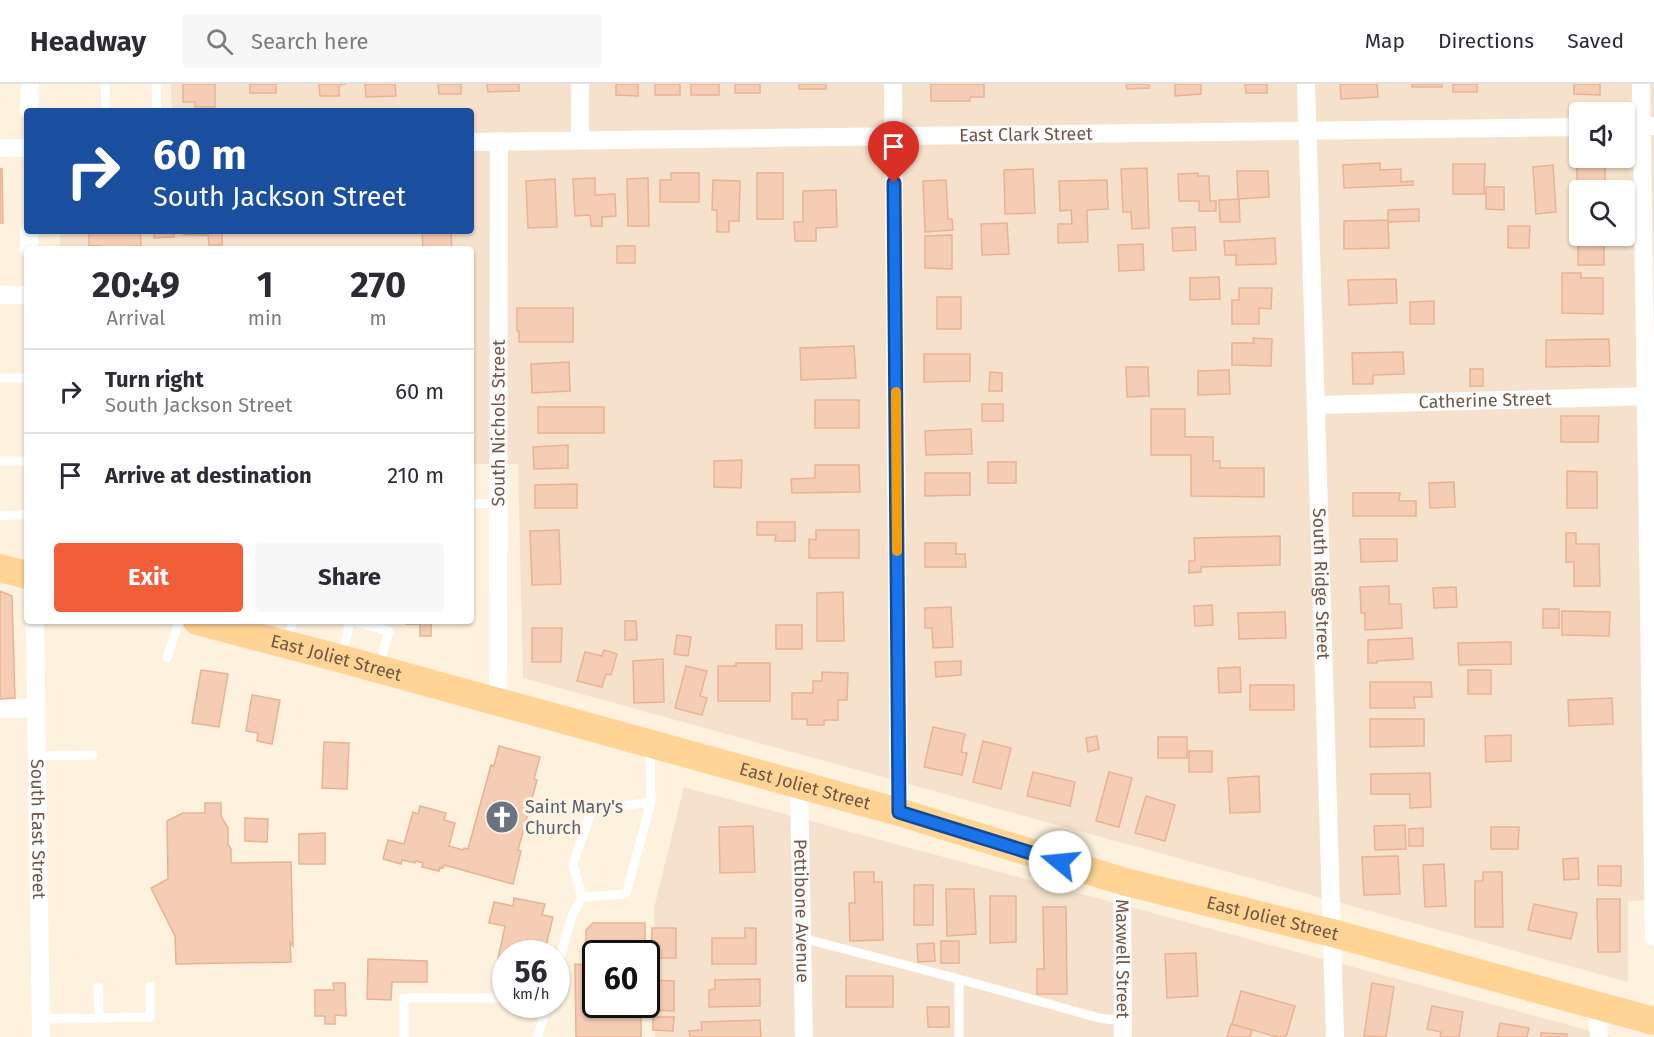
<!DOCTYPE html>
<style>
:root{--surface:#fff;--page:#f7f7f7;--text:#2b2b33;--muted:#7c7c81;--line:#e1e1e2;--accent:#f25e3a}
body{margin:0;font-family:"Fira Sans",sans-serif;background:var(--page);color:var(--text);height:100vh;display:flex;flex-direction:column;font-size:22px;white-space:nowrap}
*{box-sizing:border-box;margin:0}
p{font-size:20px;color:var(--muted)}
.icon{flex:none;width:33px;height:33px;fill:none;stroke:currentColor;stroke-width:2;stroke-linecap:round;stroke-linejoin:round}
.map{position:relative;flex:1;overflow:hidden}
.sheet{position:absolute;left:24px;top:162px;width:450px;height:378px;display:flex;flex-direction:column;background:var(--surface);border-radius:6px;box-shadow:0 2px 4px #0004}
.sheet>*{flex:none}
.banner{position:absolute;left:24px;top:24px;width:450px;height:126px;border-radius:6px;box-shadow:0 2px 4px #0004;background:#1a4fa0;color:#fff;overflow:hidden}
.buttons{position:absolute;left:1569px;top:18px;display:grid;gap:12px}
.buttons a{display:grid;place-items:center;width:66px;height:66px;border-radius:6px;background:var(--surface);box-shadow:0 2px 4px #0004;font-size:30px}
.speed{position:absolute;left:492px;top:856px;display:flex;gap:12px;font-size:30px;font-weight:700;text-align:center}
.speed>*{display:grid;place-content:center;width:78px;height:78px;border-radius:50%;background:var(--surface);box-shadow:0 2px 4px #0004;line-height:1}
.speed small{font-size:15px;font-weight:400}
.speed .limit{border:3px solid #111;border-radius:9px;background:#fff;color:#111}
.pin{position:absolute;display:grid;place-items:center;width:51px;height:51px;color:#fff;margin:-62px -26px;border-radius:50% 50% 50% 0;rotate:-45deg;box-shadow:0 0 6px #0007}
.pin .icon{rotate:45deg}
.me{position:absolute;width:66px;margin:-33px;rotate:287deg;stroke-linejoin:round;filter:drop-shadow(0 0 4px #0008)}
.turn{display:flex;align-items:center;gap:21px;height:126px;padding:0 30px;font-size:27px}
.turn .icon{width:78px;height:78px;stroke-width:2.5}
.turn b{display:block;font-size:42px;line-height:51px}
.eta{display:flex;justify-content:space-evenly;align-items:center;height:102px;text-align:center}
.eta b{font-size:36px;font-weight:700;line-height:42px}
.action{display:flex;gap:12px;margin-top:auto;padding:12px 30px}
.action a{flex:1;height:69px;border-radius:6px;background:var(--accent);color:#fff;font-size:24px;font-weight:700;line-height:69px;text-align:center}
.action a+a{background:var(--page);color:var(--text)}
ul{padding:0;list-style:none}
li{display:flex;align-items:center;gap:18px;height:84px;padding:0 30px;border-top:2px solid var(--line)}
li div{flex:1}
li b{display:block;font-size:22px}
li em{font-style:normal}
header{display:flex;align-items:center;gap:36px;box-sizing:border-box;height:84px;padding:0 30px;background:var(--surface);border-bottom:2px solid var(--line)}
header strong{font-size:28px}
nav{display:flex;gap:33px;margin-inline-start:auto;font-size:21px}
.search{width:420px;height:54px;background:var(--page);display:flex;align-items:center;gap:15px;box-sizing:border-box;padding:0 21px;border-radius:6px;color:var(--muted);font-size:22px}
.map>svg:first-child{display:block}
.residential{fill:#f6e2cc;fill-rule:evenodd}
.building{fill:#f5ccb4;stroke:#e9b293;stroke-width:1.5}
.lines{fill:none;stroke-linecap:round;stroke-linejoin:round}
.service{stroke:#fff;stroke-width:9}
.minor{stroke:#fff;stroke-width:18}
.primary{stroke:#ffd494;stroke-width:28}
.route-casing{stroke:#114b97;stroke-width:15}
.route{stroke:#1a73e8;stroke-width:10}
.slow{stroke:#f59e0b;stroke-width:10}
.labels{text-anchor:middle;dominant-baseline:central;stroke-width:6;stroke-linejoin:round;paint-order:stroke}
.street-label{font-size:18px;fill:#755545;stroke:#fff5e6}
.worship-label{font-size:18px;fill:#5b616d;stroke:#fff5e6;text-anchor:start}
</style>
<header>
<strong>Headway</strong>
<div class="search"><svg class="icon" aria-label="search" viewBox="0 0 24 24"><circle cx="10" cy="10" r="6"/><path d="M15 15l6 6"/></svg>Search here</div>
<nav><a>Map</a><a>Directions</a><a>Saved</a></nav>
</header>
<div class="map">
<svg width="1654" height="953" viewBox="0 0 1654 953">
<rect width="100%" height="100%" fill="#fef1de"/>
<path class="residential" d="M171,0H1654V816L1628,817V898L523,594L518,380H471V165H60V147H471V27H172ZM1580,28H1624V74H1580ZM1580,106H1624V152H1580Z
M684,703L1613,953H655L654,824Z"/>
<path class="building" d="M183,0H215V23H195V18H183Z
M250,0H276V9H250Z
M319,0H346L339,1V12H320Z
M365,0H395L396,12L366,13Z
M438,0H461V10H439Z
M487,0H519V7L488,8Z
M616,0H638V12L616,11Z
M655,0H680V11H655Z
M691,0H719V11H691Z
M735,0H760V9H735Z
M799,0H826V5H799Z
M931,0H984V13H970V17H931Z
M1126,0H1149V4L1127,5Z
M1175,0H1201V10L1175,12Z
M1245,0H1267V9H1246Z
M1340,0H1377L1378,13L1341,15Z
M1412,0H1442V3H1412Z
M1453,0H1477V8H1453Z
M1574,0H1600V11L1574,10Z
M1577,70H1580V74H1605V98H1577Z
M1380,79V86L1401,85V98L1413,97V101L1344,104L1343,81Z
M1453,80H1485L1484,110H1453Z
M1553,81L1556,128L1536,130L1533,83Z
M1147,84L1149,144L1132,145L1131,128H1123L1121,85Z
M0,85H2L3,139H0Z
M1033,85L1035,129L1005,130L1004,86Z
M1237,87H1268L1269,113L1238,115Z
M671,89H699V118H660V96H671Z
M757,89H783V135H757Z
M1198,89V92H1209L1210,117H1216V127H1199V117H1179L1178,90Z
M595,94V111L615,110L616,132L602,133V142H591L590,131L575,132L573,95Z
M648,94L649,142H628L627,95Z
M555,95L557,143L528,144L526,97Z
M713,96L740,97L739,137H729V148H717V126H712Z
M946,96L948,135H952L953,146L925,148L923,97Z
M1107,96L1108,125L1087,126L1088,158L1058,159V140H1072L1071,126L1060,127L1059,97Z
M1486,103H1504V126L1486,125Z
M836,106L837,143L816,144V157H795L794,138H803V107Z
M1239,115L1240,138H1220L1219,116Z
M1419,125V137L1388,138V126Z
M1388,136L1389,164L1344,165V137Z
M1007,139L1009,170L982,171L981,140Z
M1508,142H1530L1529,164H1508Z
M1195,143L1196,166L1173,167L1172,144Z
M89,147H140L141,162L99,165V162H89Z
M154,147H174V153L154,154Z
M184,147H222V161H209L208,151H184Z
M422,147H451L452,165H423Z
M952,151V185L925,184V152Z
M1578,153H1604V181H1578Z
M1275,154L1276,180L1236,181V171H1225L1224,157Z
M1143,160L1144,186L1119,187L1118,161Z
M617,162H635V179H617Z
M1562,189H1581V194H1603V230L1562,229Z
M1219,193L1220,215L1190,216V194Z
M1396,195L1397,219L1349,221L1348,196Z
M1239,204H1272L1271,225L1259,224V240H1232V216H1239Z
M937,213H961V245H937Z
M1434,217V240H1410V218Z
M517,224H573V258H519V247H517Z
M1253,254L1272,255L1271,282L1232,281V259H1254Z
M1609,255L1610,282L1546,283V256Z
M854,262L856,294L801,296L800,264Z
M1403,268L1404,290L1373,291V300H1353L1352,269Z
M924,270H970V297L924,298Z
M569,278L570,307L532,309L531,280Z
M1126,283H1148L1149,312L1127,313Z
M1470,285H1483V302H1470Z
M1229,286L1230,310L1198,311V287Z
M990,288L1002,289V307H989Z
M815,316H859V344H815Z
M982,320H1003V337H982Z
M538,323H604V349H538Z
M1151,325H1185V353H1213V377H1220V384H1264V413L1191,412V371H1151Z
M1561,332H1599L1598,358H1561Z
M971,345L972,370L926,371L925,347Z
M568,361V384L534,385L533,363Z
M742,376L741,404L714,403V377Z
M988,378H1016V399H988Z
M815,381H859L860,408L792,409L791,395L815,394Z
M1567,387L1597,388V424H1567Z
M925,389H970V411L925,412Z
M1454,398L1455,423L1430,424L1429,399Z
M577,400V424H535V401Z
M1353,409H1400L1399,417H1416V432H1353Z
M757,438H795V457H775L776,451H757Z
M559,446L561,500L532,501L530,447Z
M816,446H859V474H809V455L816,456Z
M1566,449H1576V460H1599L1600,502H1574V478H1566Z
M1280,452V481L1201,483V488L1189,489V477H1195L1194,454Z
M1360,455H1397V477L1361,478Z
M925,459H956V470H965L966,483H925Z
M1389,502V520H1401L1402,544L1365,546V529H1361L1360,503Z
M1456,503L1457,523L1434,524L1433,504Z
M0,507L12,512L15,614L0,615Z
M843,508L844,557H817V509Z
M1212,521L1213,541L1195,542L1194,522Z
M951,523L953,563L933,564L932,544H925V524Z
M1543,525H1559V544H1543Z
M1562,527L1610,528L1609,552L1562,551Z
M1285,528L1286,554L1239,555L1238,529Z
M406,537H460V539H431V552H420V540H406Z
M625,537H636L637,556H625Z
M776,541H802V565H776Z
M532,544H562L561,578H532Z
M677,551L691,553L688,572L674,570Z
M1412,554L1413,575L1377,577V579H1368V556Z
M1511,558V580L1459,581L1458,559Z
M604,566L617,570L611,591L606,590L602,603L577,597L585,568L602,572Z
M663,575L664,618L634,619L633,577Z
M961,577V591L936,593L935,578Z
M736,579H770V617H718V582H736Z
M686,582L707,587L700,612L707,614L702,631L675,624Z
M1240,583L1241,608L1219,609L1218,584Z
M201,586L228,590L219,643L192,639Z
M1468,586H1491V610H1468Z
M822,588L848,589L847,616H838V636H824V641H807V635H792V609H813V597H822Z
M1370,598H1431L1432,613H1414L1415,624H1370Z
M1250,601H1294V626H1250Z
M252,611L280,616L272,660L257,657L258,649L246,647Z
M1612,614L1613,640L1569,642L1568,616Z
M1370,635H1424V662L1370,663Z
M933,643L965,650L961,668L967,669L962,691L924,683Z
M1511,651V677L1486,678L1485,652Z
M1097,652L1099,665L1088,668L1086,654Z
M1158,653H1187V674H1158Z
M983,657L1011,664L1001,705L973,698Z
M324,658L349,659L347,705L322,704Z
M499,662L540,673L534,695L537,696L518,766L521,767L513,800L444,781L443,784L440,783L439,787L422,783L423,779L416,777L415,779L402,776L401,780L383,775L388,756L404,760L413,728L418,730L420,722L446,729L444,736L455,739L449,762L463,766L464,764L468,765L491,681L494,682Z
M1189,667H1212V688H1189Z
M1033,688L1075,698L1070,722L1027,712Z
M1109,688L1132,694L1119,743L1096,737Z
M1430,689L1431,723L1410,724V710H1371V690Z
M1259,692L1260,728L1230,729L1228,694Z
M1146,712L1175,721L1165,757L1135,749Z
M205,719H221V732L228,744V760L231,765V779L291,778L293,862L290,858L291,878L176,880L175,852L151,804L168,795L167,737L183,729H205Z
M245,734L268,735L267,758L245,757Z
M1405,741L1406,765L1375,766L1374,742Z
M753,742L755,788L720,789L719,743Z
M1491,743H1519L1518,765H1491Z
M1423,744V762H1409V745Z
M325,749V780H299V750Z
M1398,772L1400,810L1364,811L1362,773Z
M1578,774L1579,795L1564,796L1563,775Z
M1444,780L1446,822L1425,823L1423,781Z
M1598,782H1621V802L1598,801Z
M854,788H874V798H882L883,856L850,857L849,819H855Z
M1483,788H1502L1503,843H1475V797H1483Z
M914,801H933V841H914Z
M946,805H974L976,850L947,852Z
M990,812H1016V858L990,859Z
M514,814L545,820L542,831L553,833L544,870H506V897L494,894L505,842L489,839L494,818L513,822Z
M1597,815H1620V868H1598Z
M1534,820L1577,829L1571,855L1528,846Z
M1043,823H1066L1067,910H1037V885H1044Z
M593,839H645V870H596V921H641V953H576L575,880L586,881V846Z
M652,844H676V874H651Z
M745,844H756V880H712V854H745Z
M941,857H959V879H941Z
M934,859L935,877L918,878L917,860Z
M1196,869L1198,912L1167,914L1165,870Z
M368,875L427,877V898H392L391,916L367,915Z
M846,892H893V923H846Z
M760,895V922L709,923V906L715,905V896Z
M651,896L674,897V927L651,926Z
M333,899H345L346,932L335,931V940H325V932H315V906H334Z
M1372,899L1394,903L1386,953L1364,952Z
M1241,907L1295,922L1286,953H1277L1232,940Z
M1432,922L1463,928L1459,953H1440L1441,948L1427,945Z
M927,923H949V943H928Z
M653,933H674L673,947L653,946Z
M760,936L761,953H690L689,947L702,946L701,938Z
M1500,939L1529,944L1527,953H1497Z
M1231,940L1252,946L1250,953H1227Z
M1541,949L1567,950V953H1541Z"/>
<g class="lines">
<path class="service" d="M105,0L106,27
M156,0L157,27
M0,294H27
M0,377H27
M471,420L500,419
M0,432L27,430
M351,537L389,547L379,582
M289,559L292,537
M342,573L350,537
M167,574L179,537
M37,672L93,671
M582,813L573,780L591,728L606,724L651,718
M802,854L959,895L1099,934L1123,937
M556,887L572,832L582,813L626,810L651,718L650,662
M959,895V953
M99,934L150,933V902
M41,935L99,934L98,903
M404,953V914H506
M538,953L547,921"/>
<g class="minor">
<path d="M580,0V56"/>
<path d="M893,0L899,728"/>
<path id="s1" d="M1306,0L1335,953"/>
<path d="M1641,0L1654,853"/>
<path d="M29,27L30,0"/>
<path d="M1624,42H1654"/>
<path id="s2" d="M471,58L1580,43"/>
<path d="M0,64H27"/>
<path d="M29,147V165"/>
<path d="M0,211H27"/>
<path id="s3" d="M1317,321L1654,312"/>
<path id="s4" d="M35,537L41,953"/>
<path id="s5" d="M498,619L499,57"/>
<path d="M0,625L36,624"/>
<path id="s6" d="M799,701L804,953"/>
<path id="s7" d="M1122,797L1123,953"/>
<path d="M1597,920L1599,953"/>
</g>
<g class="primary">
<path d="M0,484L27,491"/>
<path id="s8" d="M197,537L342,575L899,728L1122,797L1332,849L1654,937"/>
</g>
</g>
<g class="lines">
<defs>
<path id="route" d="M894,99L899,728L1060,778"/>
</defs>
<use href="#route" class="route-casing"/>
<use href="#route" class="route"/>
<path class="slow" d="M896,308L897,467"/>
</g>
<defs>
<symbol id="church-disc" viewBox="-11 -11 22 22"><circle r="9.5" fill="#6b7280" stroke="#fff5e6"/><path d="M-1.2-6h2.4v3.5h3.3v2.4h-3.3V6h-2.4V-.1h-3.3v-2.4h3.3Z" fill="#fff"/></symbol>
</defs>
<g fill-rule="evenodd">
<use href="#church-disc" x="483" y="714" width="38" height="38"/>
</g>
<g class="labels">
<g class="street-label">
<text stroke="none"><textPath href="#s2" startOffset="555">East Clark Street</textPath></text>
<text stroke="none"><textPath href="#s3" startOffset="168">Catherine Street</textPath></text>
<text stroke="none"><textPath href="#s5" startOffset="280">South Nichols Street</textPath></text>
<text stroke="none"><textPath href="#s1" startOffset="500">South Ridge Street</textPath></text>
<text stroke="none"><textPath href="#s8" startOffset="144">East Joliet Street</textPath></text>
<text stroke="none"><textPath href="#s8" startOffset="630">East Joliet Street</textPath></text>
<text stroke="none"><textPath href="#s4" startOffset="208">South East Street</textPath></text>
<text stroke="none"><textPath href="#s6" startOffset="126">Pettibone Avenue</textPath></text>
<text stroke="none"><textPath href="#s8" startOffset="1116">East Joliet Street</textPath></text>
<text stroke="none"><textPath href="#s7" startOffset="78">Maxwell Street</textPath></text>
</g>
<g class="worship-label">
<text x="525" y="723">Saint Mary's<tspan x="525" dy="21">Church</tspan></text>
</g>
</g>
</svg>
<div class="buttons">
<a><svg class="icon" aria-label="sound" viewBox="0 0 24 24"><path d="M4 9h4l5-4v14l-5-4H4zM17 9q2 3 0 6"/></svg></a>
<a><svg class="icon" aria-label="search" viewBox="0 0 24 24"><circle cx="10" cy="10" r="6"/><path d="M15 15l6 6"/></svg></a>
</div>
<div class="speed"><div>56<small>km/h</small></div><div class="limit">60</div></div>
<div class="pin" style="left:894px;top:99px;background:#d93025"><svg class="icon" aria-label="arrive" viewBox="0 0 24 24"><path d="M6 21V4h12l-3 4 3 4H6"/></svg></div>
<svg class="me" style="left:1060px;top:778px" viewBox="-20 -20 40 40"><circle r="19" fill="#fff"/><path d="M0-13L10 11 0 6-10 11z" fill="#1a73e8"/></svg>
<div class="banner">
<div class="turn"><svg class="icon" aria-label="right" viewBox="0 0 24 24"><path d="M7 20v-9h11M14 6l5 5-5 5"/></svg><div><b>60 m</b>South Jackson Street</div></div>
</div>
<section class="sheet">
<div class="eta">
<div><b>20:49</b><p>Arrival</p></div>
<div><b>1</b><p>min</p></div>
<div><b>270</b><p>m</p></div>
</div>
<ul>
<li><svg class="icon" aria-label="right" viewBox="0 0 24 24"><path d="M7 20v-9h11M14 6l5 5-5 5"/></svg><div><b>Turn right</b><p>South Jackson Street</p></div><em>60 m</em></li>
<li><svg class="icon" aria-label="arrive" viewBox="0 0 24 24"><path d="M6 21V4h12l-3 4 3 4H6"/></svg><div><b>Arrive at destination</b></div><em>210 m</em></li>
</ul>
<div class="action"><a>Exit</a><a>Share</a></div>
</section>
</div>
